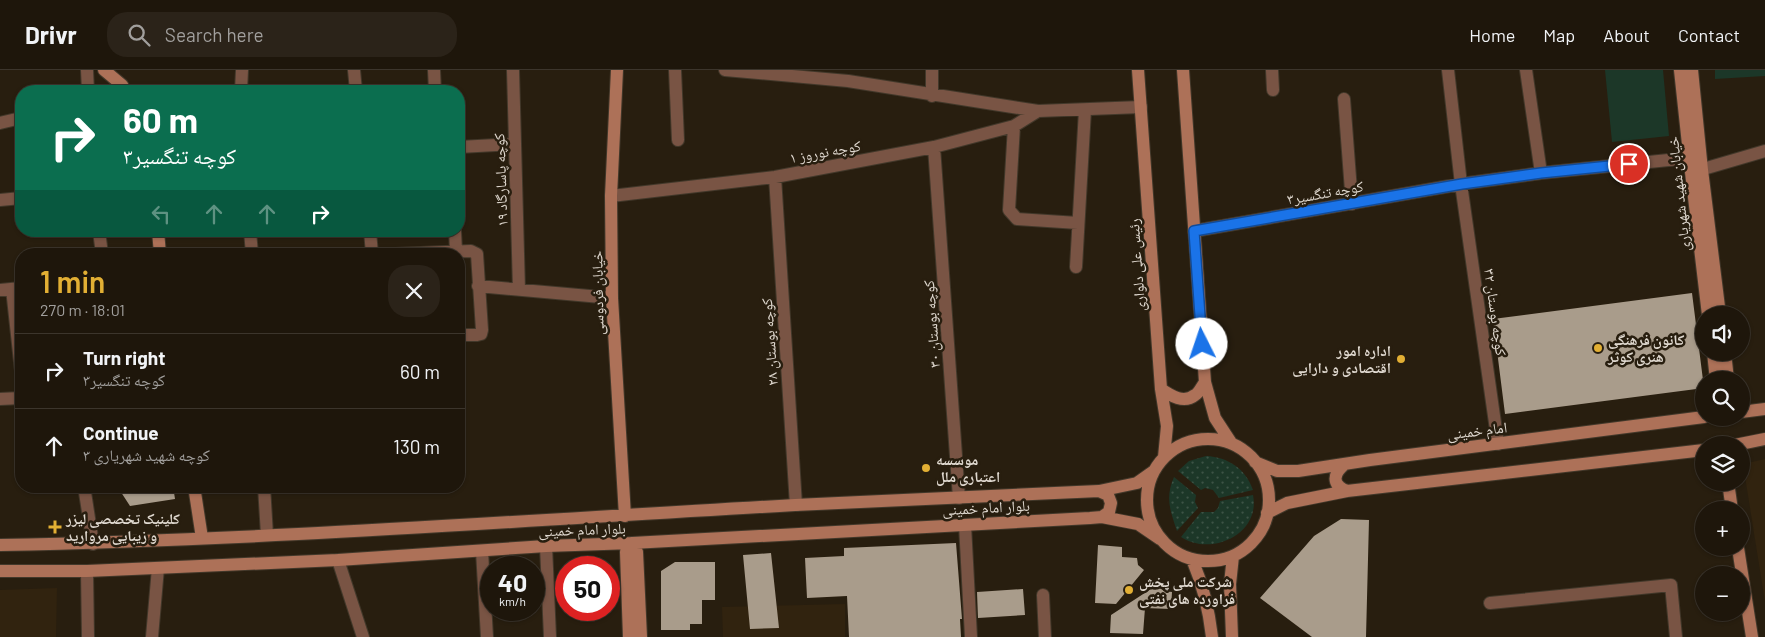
<!DOCTYPE html>
<meta charset="utf-8">
<style>
:root{--surface:#1e160b;--page:#2b2319;--text:#f1f3f6;--muted:#a19f9d;--line:#3c352c;--accent:#e2af34}
body{margin:0;font-family:Barlow,"Noto Naskh Arabic",sans-serif;background:var(--page);color:var(--text);height:100vh;display:flex;flex-direction:column;font-size:19px;white-space:nowrap}
*{box-sizing:border-box;margin:0}
p{font-size:16px;color:var(--muted)}
.icon{flex:none;width:28px;height:28px;fill:none;stroke:currentColor;stroke-width:2;stroke-linecap:round;stroke-linejoin:round}
.map{position:relative;flex:1;overflow:hidden}
.details{position:absolute;left:15px;top:178px;width:450px;height:245px;display:flex;flex-direction:column;background:var(--surface);border-radius:20px;box-shadow:0 1px 4px #0004,0 0 0 1px var(--line)}
.details>*{flex:none}
.top-card{position:absolute;left:15px;top:15px;width:450px;height:152px;border-radius:20px;box-shadow:0 1px 4px #0004,0 0 0 1px var(--line);background:#0b6e4f;color:#fff;overflow:hidden}
.buttons{position:absolute;left:1695px;top:236px;display:grid;gap:10px}
.buttons a{display:grid;place-items:center;width:55px;height:55px;border-radius:50%;background:var(--surface);box-shadow:0 1px 4px #0004,0 0 0 1px var(--line);font-size:25px}
.speed{position:absolute;left:480px;top:486px;display:flex;gap:10px;font-size:25px;font-weight:700;text-align:center}
.speed>*{display:grid;place-content:center;width:65px;height:65px;border-radius:50%;background:var(--surface);box-shadow:0 1px 4px #0004,0 0 0 1px var(--line);line-height:1}
.speed small{font-size:12px;font-weight:400}
.speed .limit{border:8px solid #d22;background:#fff;color:#111}
.pin{position:absolute;display:grid;place-items:center;width:42px;height:42px;color:#fff;margin:-21px;border:2px solid #fff;border-radius:50%;box-shadow:0 1px 5px #0007}
.me{position:absolute;width:55px;margin:-28px;rotate:356deg;stroke-linejoin:round;filter:drop-shadow(0 0 4px #0008)}
.turn{display:flex;align-items:center;gap:18px;height:105px;padding:0 25px;font-size:22px}
.turn .icon{width:65px;height:65px;stroke-width:2.5}
.turn b{display:block;font-size:35px;line-height:42px}
.lanes{display:flex;align-items:center;height:48px;padding:0 25px;background:#0003;justify-content:center;gap:25px;direction:ltr}
.lanes .off{opacity:.35}
.round{display:grid;place-items:center;flex:none;width:52px;height:52px;border-radius:20px;background:var(--page)}
.overview{display:flex;align-items:center;justify-content:space-between;height:85px;padding:0 25px}
h1{font-size:30px;font-weight:600;line-height:38px;color:var(--accent)}
ul{padding:0;list-style:none}
li{display:flex;align-items:center;gap:15px;height:75px;padding:0 25px;border-top:1px solid var(--line)}
li div{flex:1}
li b{display:block;font-size:19px}
li em{font-style:normal}
header{display:flex;align-items:center;gap:30px;box-sizing:border-box;height:70px;padding:0 25px;background:var(--surface);border-bottom:1px solid var(--line)}
header strong{font-size:24px}
nav{display:flex;gap:28px;margin-inline-start:auto;font-size:18px}
.search{width:350px;height:45px;background:var(--page);display:flex;align-items:center;gap:12px;box-sizing:border-box;padding:0 18px;border-radius:20px;color:var(--muted);font-size:19px}
.map>svg:first-child{display:block}
.built{fill:#31230f}
.grass{fill:url(#grass-dots)}
.garden{fill:#1c3728}
.building{fill:#a99c8b}
.lines{fill:none;stroke-linecap:round;stroke-linejoin:round}
.street-casing{stroke:#42382a;stroke-width:14}
.secondary-casing{stroke:#42382a;stroke-width:14}
.street{stroke:#795444;stroke-width:12}
.secondary{stroke:#ad7158;stroke-width:12}
.route-casing{stroke:#114b97;stroke-width:12}
.route{stroke:#1a73e8;stroke-width:9}
.poi-dot{fill:#e2af34;stroke:#281e0f;stroke-width:2}
.labels{text-anchor:middle;dominant-baseline:central;stroke-width:5;stroke-linejoin:round;paint-order:stroke}
.street-label{font-size:15px;fill:#dfd8cf;stroke:#281e0f}
.poi-label{font-size:15px;font-weight:bold;fill:#dfd8cf;stroke:#281e0f;text-anchor:start}
</style>
<header>
<strong>Drivr</strong>
<div class="search"><svg class="icon" aria-label="search" viewBox="0 0 24 24"><circle cx="10" cy="10" r="6"/><path d="M15 15l6 6"/></svg>Search here</div>
<nav><a>Home</a><a>Map</a><a>About</a><a>Contact</a></nav>
</header>
<div class="map">
<svg width="1765" height="567" viewBox="0 0 1765 567">
<defs>
<pattern id="grass-dots" width="8" height="8" patternUnits="userSpaceOnUse" patternTransform="scale(1.25)"><rect width="8" height="8" fill="#1c3728"/><path d="M2 2h.1M6 6h.1" fill="none" stroke="#3d5346" stroke-width="1.8" stroke-linecap="round"/></pattern>
</defs>
<rect width="100%" height="100%" fill="#281e0f"/>
<path class="built" d="M1765,389V532L1743,394Z
M57,518L56,567H0V520Z
M845,534V567H723L722,537Z"/>
<path class="grass" d="M1206,386C1228,387 1246,399 1253,420L1219,428L1213,420L1205,418L1201,420L1178,401L1189,391Z
M1174,407L1196,425L1195,432L1198,438L1177,461C1170,440 1165,428 1174,407Z
M1253,425C1261,464 1211,487 1181,467L1201,442H1214L1218,438L1220,431Z"/>
<path class="garden" d="M1605,0H1663L1669,66L1612,72Z
M1715,0H1765V6L1715,9Z"/>
<path class="building" d="M1692,223L1704,318L1505,344L1493,249Z
M117,416H173L175,429L130,436Z
M1341,449L1369,450L1366,567H1312L1260,528L1314,466Z
M956,473L962,549H960L961,567H849L847,526L807,528L805,488L844,486V478Z
M1098,475L1122,477V487L1137,488L1138,495L1144,500L1116,534L1095,533Z
M771,483L779,558L750,559L743,485Z
M675,492H715V530H702V554H690V560H661V501Z
M1157,515L1164,521L1172,522L1171,539L1145,538L1143,564L1110,563L1111,545Z
M1023,519L1025,545L978,548L977,522Z"/>
<g class="lines">
<defs>
<path id="street" d="M87,0L88,21
M354,0L356,21
M434,0L435,21
M513,0L519,220
M675,0L678,70
M725,0L848,11L1038,41L1141,37
M932,0V26
M1272,0L1273,20
M1448,0L1461,114L1498,374
M1526,0L1541,103
M241,21L242,0
M1344,29L1352,134
M0,53L21,48
M1014,56L1009,140L1017,149L1078,153
M459,77L515,74
M934,77L959,428
M1693,102L1765,81
M775,107L796,435
M611,126L775,107L934,77L1014,56L1038,41
M0,130L21,128
M99,161L102,184
M250,161L252,184
M370,161L372,184
M455,161L456,181
M1194,161L1461,114L1541,103L1698,87
M395,184L471,181L477,184L482,260L481,264L477,265H459
M1076,197L1085,40
M478,216L612,228
M12,219L21,301
M0,220L21,218
M0,329L21,328
M84,416L93,474
M264,416L267,465
M965,455L971,567
M546,476L550,567
M482,481L487,567
M338,490L363,567
M87,501L88,567
M1043,525L1045,567
M1490,533L1671,515L1676,567
M152,567L158,498"/>
<path id="secondary" d="M104,0L122,15L125,21
M617,0L611,126L612,228L625,446
M1138,0L1161,319L1167,356L1164,387
M1183,0L1205,312L1215,348L1232,374
M1680,0L1691,102L1708,245
M1692,0L1702,100L1720,245
M158,161L160,184
M1713,282L1716,310
M1725,282L1728,310
M1161,319C1171,326 1184,334 1195,325C1199,323 1202,316 1205,312
M1741,342L1765,339
M1147 430a61 61 0 1 1 122 0a61 61 0 1 1-122 0Z
M1735,375L1765,369
M1255,392L1277,401H1298L1370,390L1704,347
M1345,394C1333,404 1331,414 1347,421
M1728,412L1732,440
M194,416L202,468
M1099,421L1108,425L1111,433L1109,442L1102,447
M1267,443L1287,433L1347,421L1704,380
M0,475C265,470 530,450 795,435C896,430 998,426 1099,421L1137,413L1154,401
M1738,478L1752,567
M1192,489C1203,515 1209,540 1212,567
M0,501H87L338,490L546,476L632,473L1090,448L1102,447L1138,454L1160,469
M629,567L626,482L632,473L637,482L641,567
M1232,567L1230,514L1233,486"/>
</defs>
<use href="#street" class="street-casing"/>
<use href="#secondary" class="secondary-casing"/>
<use href="#street" class="street"/>
<use href="#secondary" class="secondary"/>
</g>
<g class="lines">
<defs>
<path id="route" d="M1202,274L1194,161L1462,114L1541,103L1629,94"/>
</defs>
<use href="#route" class="route-casing"/>
<use href="#route" class="route"/>
</g>
<g class="poi-dot">
<circle cx="1598" cy="278" r="5"/>
<circle cx="1401" cy="289" r="5"/>
<circle cx="926" cy="398" r="5"/>
<path d="M52.5 449.5h5v5h5v5h-5v5h-5v-5h-5v-5h5z"/>
<circle cx="1129" cy="520" r="5"/>
</g>
<g class="labels">
<g class="street-label">
<text transform="translate(825 81) rotate(-10)">کوچه نوروز ۱</text>
<text transform="translate(500 110) rotate(-92)">کوچه پاسارگاد ۱۹</text>
<text transform="translate(1325 122) rotate(-10)">کوچه تنگسیر۳</text>
<text transform="translate(1678 124) rotate(-96)">خیابان شهید شهریاری</text>
<text transform="translate(1136 195) rotate(-94)">رئیس علی دلواری</text>
<text transform="translate(597 223) rotate(-91)">خیابان فردوسی</text>
<text transform="translate(1496 242) rotate(82)">کوچه بوستان ۳۲</text>
<text transform="translate(931 254) rotate(-94)">کوچه بوستان ۳۰</text>
<text transform="translate(769 272) rotate(-94)">کوچه بوستان ۲۸</text>
<text transform="translate(1477 360) rotate(-7)">امام خمینی</text>
<text transform="translate(986 437) rotate(-3)">بلوار امام خمینی</text>
<text transform="translate(582 459) rotate(-2)">بلوار امام خمینی</text>
</g>
<g class="poi-label">
<text x="1608" y="269">کانون فرهنگی<tspan x="1608" dy="17">هنری کوثر</tspan></text>
<text x="1391" y="280" text-anchor="end">اداره امور<tspan x="1391" dy="17">اقتصادی و دارایی</tspan></text>
<text x="936" y="389">موسسه<tspan x="936" dy="17">اعتباری ملل</tspan></text>
<text x="66" y="448">کلینیک تخصصی لیزر<tspan x="66" dy="17">و زیبایی مروارید</tspan></text>
<text x="1139" y="511">شرکت ملی پخش<tspan x="1139" dy="17">فراورده های نفتی</tspan></text>
</g>
</g>
</svg>
<div class="buttons">
<a><svg class="icon" aria-label="sound" viewBox="0 0 24 24"><path d="M4 9h4l5-4v14l-5-4H4zM17 9q2 3 0 6"/></svg></a>
<a><svg class="icon" aria-label="search" viewBox="0 0 24 24"><circle cx="10" cy="10" r="6"/><path d="M15 15l6 6"/></svg></a>
<a><svg class="icon" aria-label="layers" viewBox="0 0 24 24"><path d="M12 4l9 5-9 5-9-5zM3 14l9 5 9-5"/></svg></a>
<a>+</a>
<a>−</a>
</div>
<div class="speed"><div>40<small>km/h</small></div><div class="limit">50</div></div>
<div class="pin" style="left:1629px;top:94px;background:#d93025"><svg class="icon" aria-label="arrive" viewBox="0 0 24 24"><path d="M6 21V4h12l-3 4 3 4H6"/></svg></div>
<svg class="me" style="left:1202px;top:274px" viewBox="-20 -20 40 40"><circle r="19" fill="#fff"/><path d="M0-13L10 11 0 6-10 11z" fill="#1a73e8"/></svg>
<div class="top-card">
<div class="turn"><svg class="icon" aria-label="right" viewBox="0 0 24 24"><path d="M7 20v-9h11M14 6l5 5-5 5"/></svg><div><b>60 m</b>کوچه تنگسیر۳</div></div>
<div class="lanes"><svg class="icon off" aria-label="left" viewBox="0 0 24 24"><path d="M17 20v-9H6M10 6l-5 5 5 5"/></svg><svg class="icon off" aria-label="ahead" viewBox="0 0 24 24"><path d="M12 20V5M6 11l6-6 6 6"/></svg><svg class="icon off" aria-label="ahead" viewBox="0 0 24 24"><path d="M12 20V5M6 11l6-6 6 6"/></svg><svg class="icon" aria-label="right" viewBox="0 0 24 24"><path d="M7 20v-9h11M14 6l5 5-5 5"/></svg></div>
</div>
<section class="details">
<div class="overview"><div><h1>1 min</h1><p>270 m · 18:01</p></div><a class="round"><svg class="icon" aria-label="close" viewBox="0 0 24 24"><path d="M6 6l12 12M18 6L6 18"/></svg></a></div>
<ul>
<li><svg class="icon" aria-label="right" viewBox="0 0 24 24"><path d="M7 20v-9h11M14 6l5 5-5 5"/></svg><div><b>Turn right</b><p>کوچه تنگسیر۳</p></div><em>60 m</em></li>
<li><svg class="icon" aria-label="ahead" viewBox="0 0 24 24"><path d="M12 20V5M6 11l6-6 6 6"/></svg><div><b>Continue</b><p>کوچه شهید شهریاری ۳</p></div><em>130 m</em></li>
</ul>
</section>
</div>
